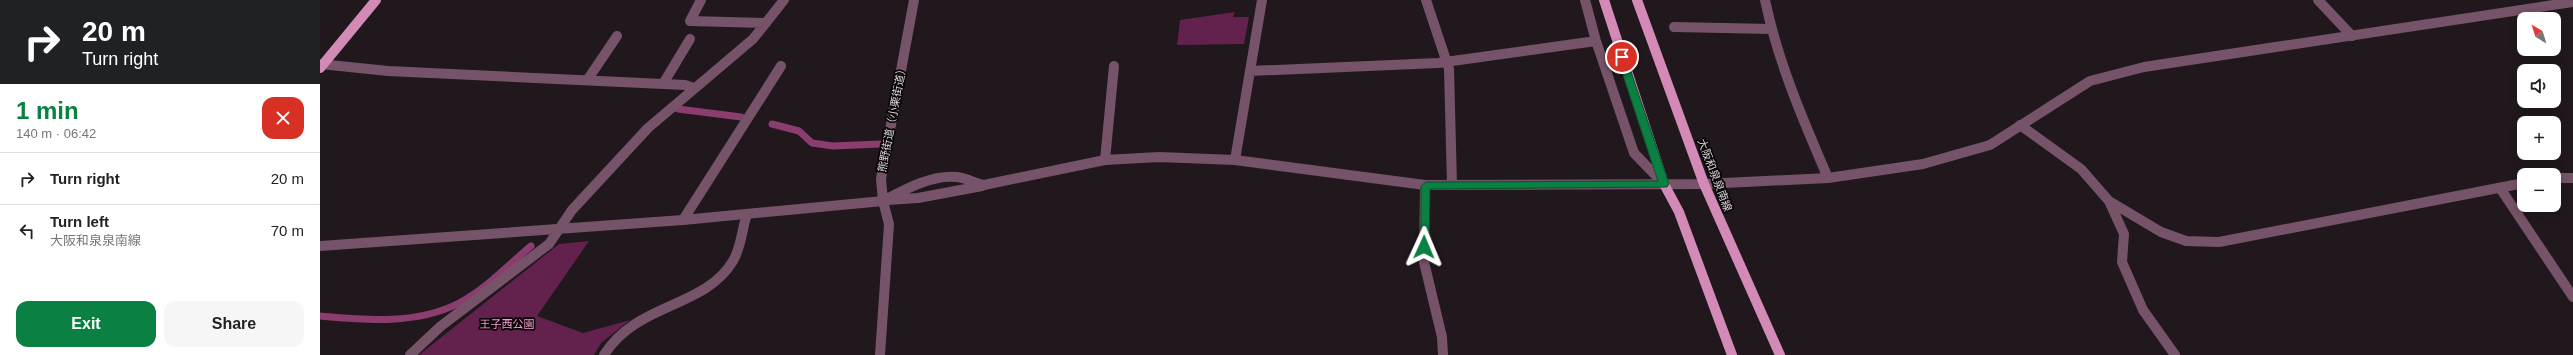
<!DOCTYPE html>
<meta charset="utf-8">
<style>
:root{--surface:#fff;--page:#f6f6f6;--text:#222;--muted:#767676;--line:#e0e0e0;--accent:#0b8043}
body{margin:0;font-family:Arial,"Noto Sans JP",sans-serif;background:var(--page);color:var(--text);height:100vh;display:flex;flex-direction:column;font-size:15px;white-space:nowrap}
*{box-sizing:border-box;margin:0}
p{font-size:13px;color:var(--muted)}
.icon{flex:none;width:22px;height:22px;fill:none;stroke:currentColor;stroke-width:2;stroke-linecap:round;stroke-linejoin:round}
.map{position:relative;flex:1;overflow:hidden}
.drawer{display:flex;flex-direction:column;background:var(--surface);width:320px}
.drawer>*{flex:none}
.top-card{background:#202124;color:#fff;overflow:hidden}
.needle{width:26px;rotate:322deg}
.controls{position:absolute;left:2197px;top:12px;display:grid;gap:8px}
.controls a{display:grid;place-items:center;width:44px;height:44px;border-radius:8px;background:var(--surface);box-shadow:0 2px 10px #0003;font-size:20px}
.pin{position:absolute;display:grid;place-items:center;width:34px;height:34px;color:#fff;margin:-17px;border:2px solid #fff;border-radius:50%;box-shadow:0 1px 4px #0007}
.me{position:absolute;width:44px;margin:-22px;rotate:1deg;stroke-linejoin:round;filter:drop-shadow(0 0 3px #0008)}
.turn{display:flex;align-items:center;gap:14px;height:84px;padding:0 16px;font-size:18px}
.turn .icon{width:52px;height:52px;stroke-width:2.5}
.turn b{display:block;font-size:28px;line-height:34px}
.round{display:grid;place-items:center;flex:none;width:42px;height:42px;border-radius:12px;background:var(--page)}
.summary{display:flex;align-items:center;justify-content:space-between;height:68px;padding:0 16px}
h1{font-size:24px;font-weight:600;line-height:30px;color:var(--accent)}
.action{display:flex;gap:8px;margin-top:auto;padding:8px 16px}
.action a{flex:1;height:46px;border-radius:12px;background:var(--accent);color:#fff;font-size:16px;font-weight:600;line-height:46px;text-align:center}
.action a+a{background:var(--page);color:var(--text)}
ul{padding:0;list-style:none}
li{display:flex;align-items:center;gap:12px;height:52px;padding:0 16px;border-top:1px solid var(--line)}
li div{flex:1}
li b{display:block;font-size:15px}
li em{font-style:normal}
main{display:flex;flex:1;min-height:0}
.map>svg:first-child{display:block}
.green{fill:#63224d}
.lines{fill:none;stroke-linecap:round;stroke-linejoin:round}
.stream{stroke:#8b3d6f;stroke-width:7}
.minor{stroke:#765368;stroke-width:10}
.tertiary{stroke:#765368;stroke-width:10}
.primary{stroke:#d38ab6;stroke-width:10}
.route{fill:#0b8043;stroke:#07532c}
.labels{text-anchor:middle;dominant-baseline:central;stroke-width:3.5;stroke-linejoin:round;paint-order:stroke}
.street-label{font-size:11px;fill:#dcd6da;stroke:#080507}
.park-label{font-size:11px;fill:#f69ed3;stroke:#080507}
</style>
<main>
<section class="drawer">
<div class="top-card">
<div class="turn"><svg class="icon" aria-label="right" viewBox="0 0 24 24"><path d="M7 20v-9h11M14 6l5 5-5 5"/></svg><div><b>20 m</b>Turn right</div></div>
</div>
<div class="summary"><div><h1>1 min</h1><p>140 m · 06:42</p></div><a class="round" style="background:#d93025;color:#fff"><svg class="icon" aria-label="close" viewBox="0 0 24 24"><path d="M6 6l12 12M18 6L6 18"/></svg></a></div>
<ul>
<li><svg class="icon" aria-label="right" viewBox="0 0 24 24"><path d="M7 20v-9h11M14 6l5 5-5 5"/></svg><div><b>Turn right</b></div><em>20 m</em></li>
<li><svg class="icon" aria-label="left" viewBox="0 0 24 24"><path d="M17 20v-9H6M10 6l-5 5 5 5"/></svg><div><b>Turn left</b><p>大阪和泉泉南線</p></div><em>70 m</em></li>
</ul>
<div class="action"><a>Exit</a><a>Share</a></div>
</section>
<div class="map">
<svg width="2253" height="355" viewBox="0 0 2253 355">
<rect width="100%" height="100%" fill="#20181d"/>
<path class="green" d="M915,12L913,17H929L924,44L857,45L860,20Z
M269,241L217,316L263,333L310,320L281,343L274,355H99L239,244Z"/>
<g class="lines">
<path class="stream" d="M358,109L421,117
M452,124L479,131L492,143L513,146L560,144
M0,316C45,320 97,325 139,303C166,289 188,265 211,246"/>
<path class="minor" d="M381,0L370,21L446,23
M1106,0L1129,69L1132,185
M1265,0L1276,41L1314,153L1344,184
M1445,0C1458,62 1483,120 1508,178
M1998,0L2032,36
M1354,27L1451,29
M0,64L68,71L365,85L374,88
M930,71L1118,63L1276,41
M268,79L297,36
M343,84L370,39
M1700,125L1761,169L1789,201L1804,234L1802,262L1823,310L1855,355
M785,160L794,66
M915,160L942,0
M2234,178H2253
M1105,185L1104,262L1122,337L1123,355
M2180,188L2253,297
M567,200L598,198L662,186
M563,201L561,179L594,0
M563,201C584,190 612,174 637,177C646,178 655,183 664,185
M1789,201L1841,232L1866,241L1899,242L2204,183
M363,220L461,66
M90,355L121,326L229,244L252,210L328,128L433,39L464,0
M284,355C317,302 384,309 413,261C421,248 422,229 427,214"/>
<path class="tertiary" d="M664,185L785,160L839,157L915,160L1105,185L1384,184L1508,178L1603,164L1670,145L1770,81L1824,67L2253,2
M0,246L363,220L563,201L569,224L560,355"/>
<path class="primary" d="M1284,0L1344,184L1359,212L1412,355
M1317,0L1384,184L1460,355
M0,68L56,0"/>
</g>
<path class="route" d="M1302,54L1306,57L1349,184L1347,187L1110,189L1109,247L1108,249H1101V186L1106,182L1338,181L1297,57Z"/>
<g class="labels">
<g class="street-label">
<text transform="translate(572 118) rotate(-79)">熊野街道（小栗街道）</text>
<text transform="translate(1395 175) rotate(69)">大阪和泉泉南線</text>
</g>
<g class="park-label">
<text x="187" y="324">王子西公園</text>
</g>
</g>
</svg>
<div class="controls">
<a><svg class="needle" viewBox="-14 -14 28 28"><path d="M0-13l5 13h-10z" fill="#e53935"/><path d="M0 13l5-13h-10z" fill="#767676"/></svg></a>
<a><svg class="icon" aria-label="sound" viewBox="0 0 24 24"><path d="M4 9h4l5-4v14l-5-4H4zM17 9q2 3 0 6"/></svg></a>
<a>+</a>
<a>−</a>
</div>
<div class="pin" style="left:1302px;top:57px;background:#d93025"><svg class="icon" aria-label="arrive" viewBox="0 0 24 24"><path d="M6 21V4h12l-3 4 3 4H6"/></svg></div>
<svg class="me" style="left:1104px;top:247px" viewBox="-20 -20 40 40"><path d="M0-17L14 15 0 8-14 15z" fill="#0b8043" stroke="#fff" stroke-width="4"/></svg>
</div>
</main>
